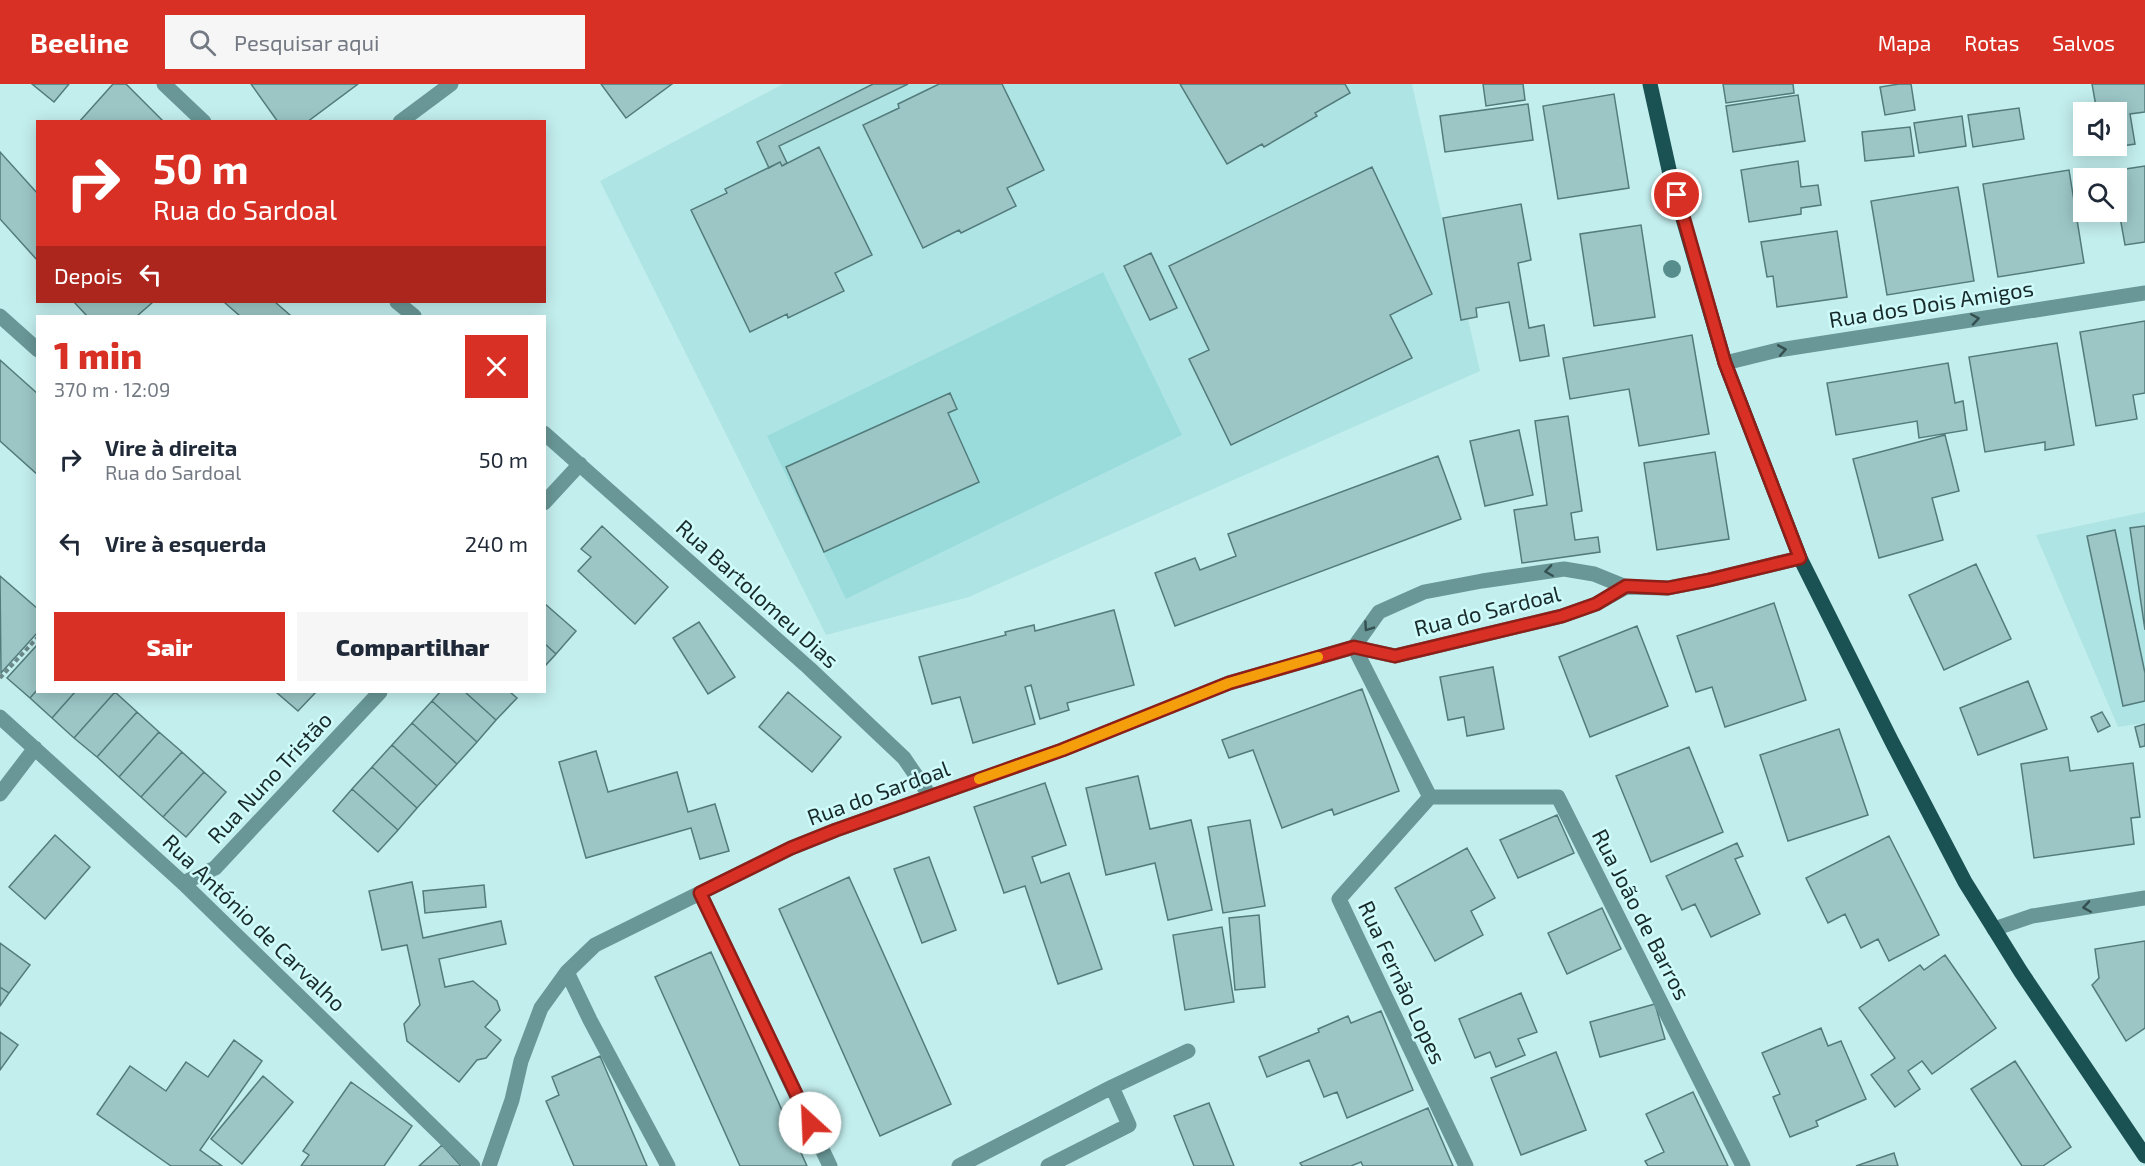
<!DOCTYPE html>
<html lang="pt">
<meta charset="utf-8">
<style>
:root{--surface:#fff;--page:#f6f6f7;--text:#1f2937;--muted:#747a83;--accent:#d93025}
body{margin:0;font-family:"Exo 2",sans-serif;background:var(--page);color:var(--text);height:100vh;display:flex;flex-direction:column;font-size:22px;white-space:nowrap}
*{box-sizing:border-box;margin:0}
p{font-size:20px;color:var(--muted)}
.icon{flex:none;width:33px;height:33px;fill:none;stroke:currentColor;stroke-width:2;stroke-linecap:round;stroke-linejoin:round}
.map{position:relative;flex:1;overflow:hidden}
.drawer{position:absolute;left:36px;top:231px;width:510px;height:378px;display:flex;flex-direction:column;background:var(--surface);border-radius:0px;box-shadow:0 3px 15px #0003}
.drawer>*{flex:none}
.hud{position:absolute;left:36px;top:36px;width:510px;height:183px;border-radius:0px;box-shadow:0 3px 15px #0003;background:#d93025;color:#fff;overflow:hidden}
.controls{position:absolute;left:2073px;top:18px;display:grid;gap:12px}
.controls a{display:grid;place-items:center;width:54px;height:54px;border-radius:0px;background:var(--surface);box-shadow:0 3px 15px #0003;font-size:30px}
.pin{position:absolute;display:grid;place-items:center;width:51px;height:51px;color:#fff;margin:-26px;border:3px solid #fff;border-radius:50%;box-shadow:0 2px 6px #0007}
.me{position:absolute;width:66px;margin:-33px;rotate:335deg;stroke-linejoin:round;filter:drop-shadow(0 0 4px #0008)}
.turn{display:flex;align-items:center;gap:21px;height:126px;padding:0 18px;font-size:27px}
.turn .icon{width:78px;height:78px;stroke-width:2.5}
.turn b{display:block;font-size:42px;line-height:51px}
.then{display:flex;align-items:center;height:57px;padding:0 18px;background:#0003;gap:12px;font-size:22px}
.round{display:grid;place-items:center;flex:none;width:63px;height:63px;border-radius:0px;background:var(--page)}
.headline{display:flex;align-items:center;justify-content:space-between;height:102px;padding:0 18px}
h1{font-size:36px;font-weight:800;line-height:45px;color:var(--accent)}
.action{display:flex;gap:12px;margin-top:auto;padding:12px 18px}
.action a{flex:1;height:69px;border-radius:0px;background:var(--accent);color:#fff;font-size:24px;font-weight:800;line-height:69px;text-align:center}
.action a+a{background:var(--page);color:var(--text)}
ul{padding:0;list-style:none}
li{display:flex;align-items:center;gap:18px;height:84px;padding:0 18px}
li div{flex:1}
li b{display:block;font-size:22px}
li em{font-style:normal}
header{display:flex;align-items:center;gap:36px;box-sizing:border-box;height:84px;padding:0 30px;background:var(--accent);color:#fff}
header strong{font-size:28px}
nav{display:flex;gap:33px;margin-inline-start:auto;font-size:21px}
.search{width:420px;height:54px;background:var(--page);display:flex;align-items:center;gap:15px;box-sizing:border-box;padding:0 21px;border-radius:0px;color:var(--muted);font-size:22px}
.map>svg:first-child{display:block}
.built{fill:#afe4e4}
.green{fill:#9adcdc}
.building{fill:#9cc6c6;stroke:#537b7b;stroke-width:1.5}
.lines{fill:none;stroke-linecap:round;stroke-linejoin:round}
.path{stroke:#6a8888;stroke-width:4;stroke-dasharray:4.5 3;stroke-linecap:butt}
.minor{stroke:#699797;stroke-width:15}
.major{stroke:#1a5152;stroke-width:15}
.tree{fill:#588d8d}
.oneway{stroke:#355050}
.route-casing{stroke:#8d1f18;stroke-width:15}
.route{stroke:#d93025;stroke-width:10}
.slow{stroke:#f59e0b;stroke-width:10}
.labels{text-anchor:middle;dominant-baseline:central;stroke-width:5;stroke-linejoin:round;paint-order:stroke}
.street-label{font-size:22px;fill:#192a2a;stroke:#d0fbfb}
</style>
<header>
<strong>Beeline</strong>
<div class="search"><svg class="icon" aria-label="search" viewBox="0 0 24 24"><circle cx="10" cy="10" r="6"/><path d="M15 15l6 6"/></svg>Pesquisar aqui</div>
<nav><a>Mapa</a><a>Rotas</a><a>Salvos</a></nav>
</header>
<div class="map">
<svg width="2145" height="1082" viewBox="0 0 2145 1082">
<rect width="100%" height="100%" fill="#c3eeee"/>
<path class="built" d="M783,0H1412L1462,223L1465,222L1480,287L969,513L826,551L600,97Z
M2145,428V639L2118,643L2036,451Z"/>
<path class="green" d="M1103,188L1182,351L846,515L767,352Z"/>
<path class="building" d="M32,0H69L54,18Z
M113,0H126L164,38H79Z
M251,0H358L307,38H278Z
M601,0H672L626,34Z
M873,0H908L779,62L787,79L782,82L780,78L769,84L757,58Z
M939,0H1002L1044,86L1007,104L1016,122L961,149L959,146L923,164L863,41L899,24L898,20Z
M1180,0H1345L1350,9L1315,29L1317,32L1264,63L1262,60L1227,80Z
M1483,0H1523L1525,16L1486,22Z
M1723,0H1793L1794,9L1726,19Z
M1899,0H1911L1915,26L1885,31L1880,3Z
M2092,0H2145V28L2130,30L2135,60L2102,65V62H2116V28H2097Z
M1614,10L1629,104L1558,115L1543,22Z
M1798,11L1805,57L1733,68L1726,22Z
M1528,20L1533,56L1445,68L1440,32Z
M2019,24L2024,55L1973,63L1968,31Z
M1962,32L1966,62L1919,69L1914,39Z
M1910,43L1914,72L1865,77L1862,48Z
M819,63L872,171L835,189L844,207L788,234L787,230L750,248L691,126L727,109L725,105L780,78L782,82Z
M0,68L38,110V177L0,135Z
M1798,77L1801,103L1818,101L1821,121L1801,124V130L1749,138L1741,86Z
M2145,82V158L2125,161L2116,111V94H2114L2113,87Z
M1372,83L1432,210L1390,231L1412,274L1231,361L1189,275L1209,266L1169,182Z
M2069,86L2084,179L1998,193L1983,100Z
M1958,103L1974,197L1887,211L1871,117Z
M1521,120L1531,176L1518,179L1529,244L1544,241L1549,272L1520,277L1509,218L1476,224L1477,233L1461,236L1443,134Z
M1641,141L1655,233L1594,242L1580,150Z
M1837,147L1847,213L1777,223L1773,192L1767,193L1761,158Z
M1151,169L1177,224L1150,236L1124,182Z
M74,218H153L137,232H87Z
M224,218H275L290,231L288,232H240Z
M2145,237V309L2133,311L2137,335L2096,342L2080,248Z
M1692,251L1709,350L1639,362L1629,305L1570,315L1563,274Z
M2057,259L2074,361L2045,366V358L1985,368L1969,273Z
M0,276L38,310V391L0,357Z
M1948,279L1955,319L1963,317L1967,346L1919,354L1917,337L1836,351L1827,299Z
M950,309L957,325L948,329L979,398L824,468L786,383Z
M1568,332L1582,427L1571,429L1575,456L1598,453L1600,468L1522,479L1514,426L1547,421L1535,337Z
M1519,346L1533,411L1485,422L1470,357Z
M1945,351L1959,407L1932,414L1943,456L1879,474L1853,375Z
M1715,368L1729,455L1657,466L1644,379Z
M1438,372L1461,435L1175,542L1155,489L1195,474L1200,486L1236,472L1228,450Z
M602,442L668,503L635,540L578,487L591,473L581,465Z
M2145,442V546L2130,444Z
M2115,446L2145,589V617L2123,622L2087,452Z
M1976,480L2011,555L1944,586L1909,511Z
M0,492L38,525V548L1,589Z
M544,519L576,547L556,570L544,559Z
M1774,519L1806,616L1725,643L1712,603L1696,608L1677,552Z
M1114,526L1134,601L1067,619L1069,626L1040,635L1031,601L1025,603L1035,640L973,659L960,613L932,620L919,573L1006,551L1005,548L1034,541L1035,547Z
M699,538L735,593L708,610L673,554Z
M1637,542L1668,622L1590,653L1559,573Z
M544,559L556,570L544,583Z
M38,560V605L30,614L7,594Z
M1493,583L1504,645L1467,652L1464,633L1448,636L1440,593Z
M2028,597L2047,645L1978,671L1960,624Z
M38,605V608H75L52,634L30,614Z
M1362,605L1399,707L1334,731L1332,725L1282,744L1253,666L1229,674L1222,656Z
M75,608H115L74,654L52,634Z
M115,608L137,628L97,673L74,654Z
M276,608H316L298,627Z
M440,608H465L496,636L477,658L432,617Z
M465,608H510L517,614L496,636Z
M788,608L841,653L812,688L759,643Z
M432,617L477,658L457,680L412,639Z
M137,628L159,648L119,693L97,673Z
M2102,628L2110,642L2098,648L2091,633Z
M412,639L457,680L437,702L392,661Z
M2145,640V662L2140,663L2135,643Z
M1839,645L1868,731L1788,757L1760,671Z
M159,648L182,668L141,713L119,693Z
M392,661L437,702L417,724L372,683Z
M1689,663L1723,748L1651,778L1616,692Z
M596,667L608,708L677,688L688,728L715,720L729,767L700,775L691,744L586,774L559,678Z
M182,668L204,688L163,733L141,713Z
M2068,673L2070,687L2133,679L2140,733L2131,734L2134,760L2034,774L2021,680Z
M372,683L417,724L398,746L352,705Z
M204,688L226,708L186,753L163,733Z
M1138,692L1150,745L1191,736L1212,826L1168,836L1155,779L1106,791L1086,704Z
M1045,699L1066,761L1032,773L1041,799L1069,789L1102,885L1058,900L1025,802L1004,809L974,723Z
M352,705L398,746L378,768L333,727Z
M1557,731L1574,769L1518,794L1500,756Z
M1250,736L1265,822L1223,829L1208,743Z
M55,751L90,783L45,835L9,803Z
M1889,752L1939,851L1889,877L1878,855L1861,864L1845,830L1828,839L1806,794Z
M1737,759L1743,772L1735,775L1760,830L1711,853L1695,820L1682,826L1666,792Z
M1467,764L1495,814L1471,827L1483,851L1435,877L1395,804Z
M929,773L956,846L922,859L894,785Z
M849,793L951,1020L880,1052L779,825Z
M412,798L423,854L501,837L506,860L439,875L445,903L473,897L497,917L500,926L485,943L501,956L486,974L477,976L459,998L407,957L404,940L420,921L407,861L382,866L369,807Z
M484,801L486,823L425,829L423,807Z
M1602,824L1621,865L1567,890L1548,849Z
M1259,831L1265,903L1235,906L1229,834Z
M1222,843L1234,918L1185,926L1173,851Z
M2145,857V944L2126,957L2092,901L2099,894L2095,865Z
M0,859L30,881L9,909L0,903Z
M711,868L807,1082H740L655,893Z
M1945,871L1996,944L1932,990L1922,977L1908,987L1920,1005L1895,1023L1871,991L1895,974L1859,924L1920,881L1924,886Z
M0,903L9,909L0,922Z
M1521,909L1537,948L1518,955L1525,971L1496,983L1490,968L1475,974L1459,935Z
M1655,920L1665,955L1600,973L1590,938Z
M1381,927L1413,1006L1347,1034L1337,1008L1324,1013L1309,976L1267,993L1259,973L1319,948L1318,945L1348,932L1351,939Z
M1821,944L1828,962L1841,957L1866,1015L1816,1037L1818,1042L1790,1053L1773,1013L1780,1010L1762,969Z
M0,948L18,961L0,986Z
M234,956L262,977L200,1066L222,1082H171L97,1030L130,982L166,1007L186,978L208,993Z
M1556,968L1586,1046L1521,1071L1491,994Z
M600,972L647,1082H574L546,1017L559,1011L552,993Z
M2015,977L2071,1063L2043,1082H2022L1971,1005Z
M263,992L293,1018L242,1080L211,1055Z
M351,998L412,1042L384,1082H301L309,1071L303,1067Z
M1693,1008L1728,1082H1648L1645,1077L1664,1068L1646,1030Z
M1209,1019L1234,1082H1194L1174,1032Z
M1428,1024L1453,1082H1363L1361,1078L1351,1082H1302L1300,1079Z
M442,1061L461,1082H419Z
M1894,1069L1898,1082H1856Z"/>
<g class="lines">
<path class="path" d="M0,594L38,553"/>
<path class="minor" d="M164,0L204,38
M400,38L451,0
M397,218L414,232
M0,232L38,266
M1725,279L1778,266L2145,209
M544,349L809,584L904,674L930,712
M544,419L580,380
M1354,563L1430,713L1339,815L1466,1082
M1354,563L1379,528L1424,508L1482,497L1564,485L1594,490L1626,503L1668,504L1709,496L1800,474
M0,633L183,799L473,1082
M0,710L35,664
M1430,713H1558L1743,1082
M183,799L215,784L380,608
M700,809L830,1082
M1994,845L2032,832L2145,814
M567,888L590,936L668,1082
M489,1082L512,1016L521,977L541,924L567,888L595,861L791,764L836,746L1062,666L1229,599L1354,563L1395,572L1562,532L1596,520L1626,503
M959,1082L1112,1003L1188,967
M1048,1082L1129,1041L1112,1003"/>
<path class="major" d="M1650,0L1670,90L1725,279L1800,474L1891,656L1965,798L2021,888L2145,1072"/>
</g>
<circle class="tree" cx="1672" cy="185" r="9"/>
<defs><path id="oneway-chevron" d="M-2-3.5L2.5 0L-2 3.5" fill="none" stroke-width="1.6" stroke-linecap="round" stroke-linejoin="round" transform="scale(1.5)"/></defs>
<g class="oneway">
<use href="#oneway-chevron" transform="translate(1975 235) rotate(-9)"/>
<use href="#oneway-chevron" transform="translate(1782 266) rotate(-10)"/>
<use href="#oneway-chevron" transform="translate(1549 487) rotate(172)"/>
<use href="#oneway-chevron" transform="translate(1368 543) rotate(125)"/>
<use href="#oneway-chevron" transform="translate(2087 823) rotate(171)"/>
</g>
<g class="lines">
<defs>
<path id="route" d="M810,1039L700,809L791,764L836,746L1062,666L1229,599L1354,563L1395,572L1562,532L1596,520L1626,502L1668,504L1709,496L1800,474L1725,279L1677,111"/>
</defs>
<use href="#route" class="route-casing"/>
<use href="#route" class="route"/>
<path class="slow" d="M979,695L1062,666L1229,599L1318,573"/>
</g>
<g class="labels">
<g class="street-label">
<text transform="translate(1931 219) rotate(-9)">Rua dos Dois Amigos</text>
<text transform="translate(758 509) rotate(42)">Rua Bartolomeu Dias</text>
<text transform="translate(1487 526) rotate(-14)">Rua do Sardoal</text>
<text transform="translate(269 693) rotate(-47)">Rua Nuno Tristão</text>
<text transform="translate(878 708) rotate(-20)">Rua do Sardoal</text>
<text transform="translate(1642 830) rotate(63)">Rua João de Barros</text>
<text transform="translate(255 838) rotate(44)">Rua António de Carvalho</text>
<text transform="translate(1403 898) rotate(65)">Rua Fernão Lopes</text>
</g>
</g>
</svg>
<div class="controls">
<a><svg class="icon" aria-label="sound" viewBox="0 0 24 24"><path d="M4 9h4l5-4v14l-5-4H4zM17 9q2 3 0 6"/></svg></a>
<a><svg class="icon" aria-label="search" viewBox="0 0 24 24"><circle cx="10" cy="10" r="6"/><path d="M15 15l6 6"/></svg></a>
</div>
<div class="pin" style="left:1677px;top:111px;background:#d93025"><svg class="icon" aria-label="arrive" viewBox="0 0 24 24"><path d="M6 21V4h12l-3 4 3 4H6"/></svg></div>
<svg class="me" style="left:810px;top:1039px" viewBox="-20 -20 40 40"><circle r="19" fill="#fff"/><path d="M0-13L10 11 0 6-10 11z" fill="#d93025"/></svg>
<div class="hud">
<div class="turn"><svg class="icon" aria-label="right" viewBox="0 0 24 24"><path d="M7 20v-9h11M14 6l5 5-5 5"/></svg><div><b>50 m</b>Rua do Sardoal</div></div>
<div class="then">Depois<svg class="icon" aria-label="left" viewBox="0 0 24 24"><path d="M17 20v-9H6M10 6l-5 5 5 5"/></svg></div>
</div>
<section class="drawer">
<div class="headline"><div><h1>1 min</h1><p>370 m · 12:09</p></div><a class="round" style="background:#d93025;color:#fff"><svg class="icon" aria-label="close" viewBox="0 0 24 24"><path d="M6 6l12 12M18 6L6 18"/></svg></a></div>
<ul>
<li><svg class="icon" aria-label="right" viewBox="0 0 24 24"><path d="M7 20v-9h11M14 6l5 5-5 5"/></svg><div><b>Vire à direita</b><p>Rua do Sardoal</p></div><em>50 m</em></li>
<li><svg class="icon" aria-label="left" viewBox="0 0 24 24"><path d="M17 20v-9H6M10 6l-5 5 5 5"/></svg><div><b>Vire à esquerda</b></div><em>240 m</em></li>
</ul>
<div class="action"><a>Sair</a><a>Compartilhar</a></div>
</section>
</div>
